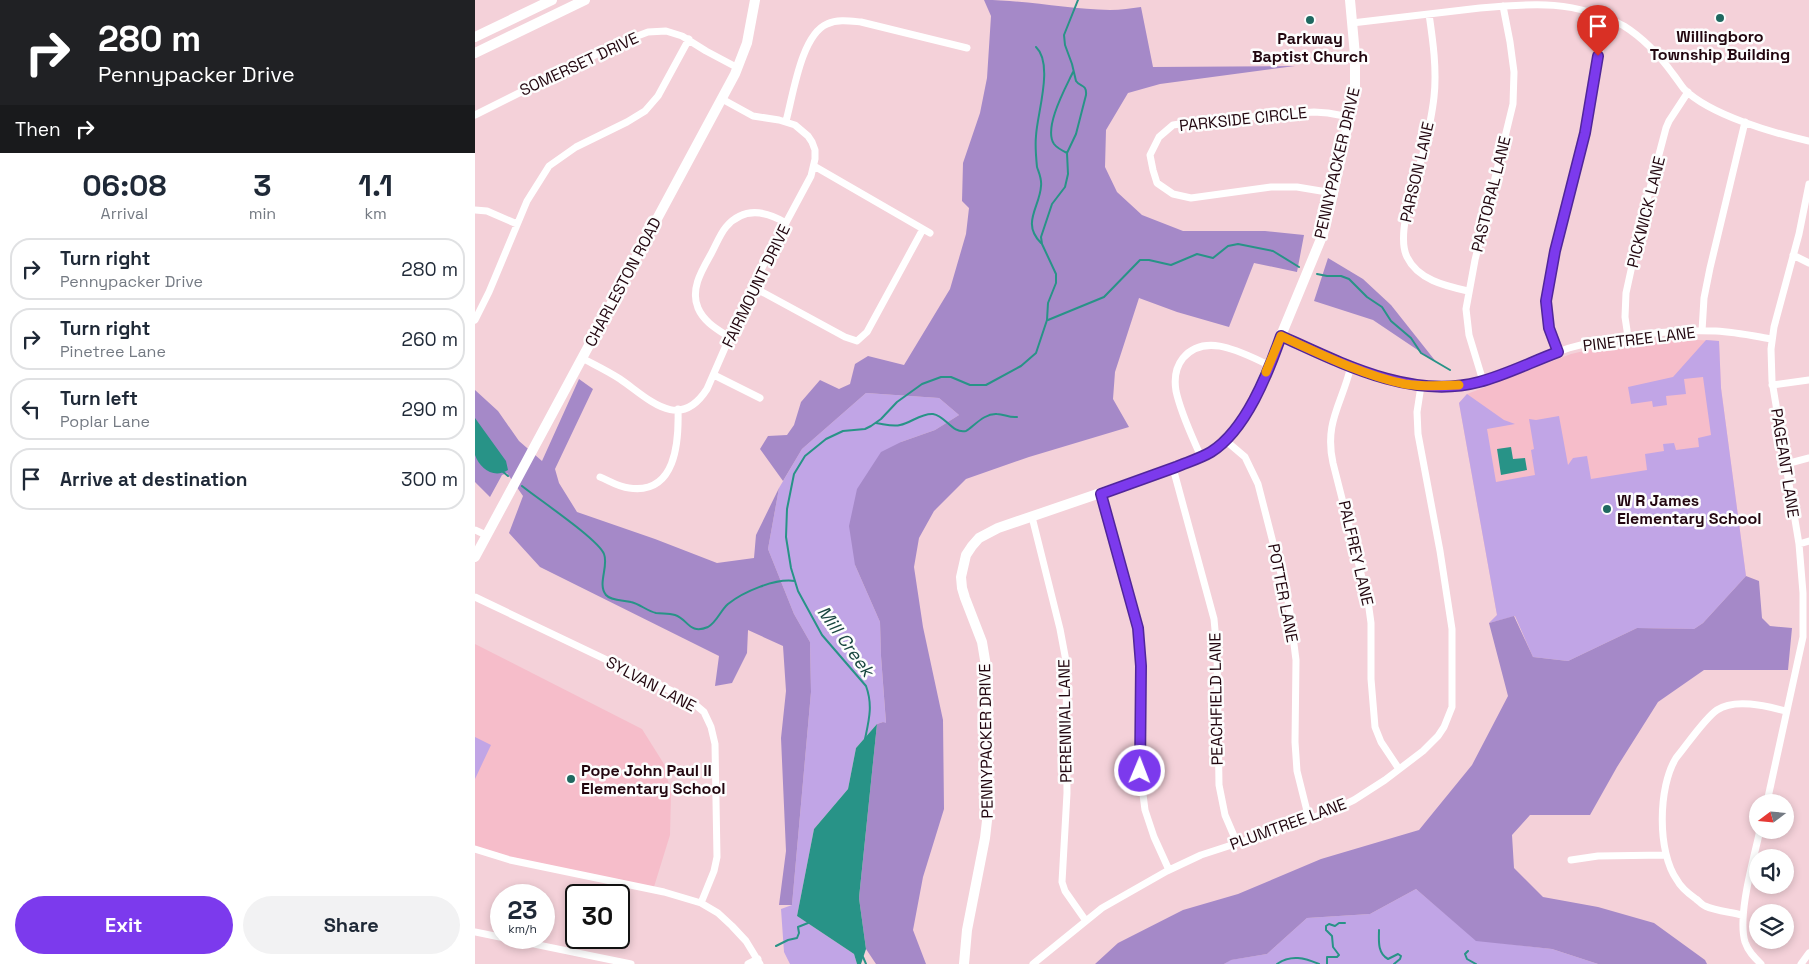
<!DOCTYPE html>
<style>
:root{--surface:#fff;--page:#f2f2f3;--text:#1f2937;--muted:#747a83;--line:#e0e1e3;--accent:#7c3aed}
body{margin:0;font-family:"Space Grotesk",sans-serif;background:var(--page);color:var(--text);height:100vh;display:flex;flex-direction:column;font-size:19px;white-space:nowrap}
*{box-sizing:border-box;margin:0}
p{font-size:16px;color:var(--muted)}
.icon{flex:none;width:28px;height:28px;fill:none;stroke:currentColor;stroke-width:2;stroke-linecap:round;stroke-linejoin:round}
.map{position:relative;flex:1;overflow:hidden}
.side{display:flex;flex-direction:column;background:var(--surface);width:475px}
.side>*{flex:none}
.banner{background:#202124;color:#fff;overflow:hidden}
.needle{width:32px;rotate:254deg}
.tools{position:absolute;left:1274px;top:794px;display:grid;gap:10px}
.tools a{display:grid;place-items:center;width:45px;height:45px;border-radius:50%;background:var(--surface);box-shadow:0 2px 8px #0003;font-size:25px}
.speed{position:absolute;left:15px;top:884px;display:flex;gap:10px;font-size:25px;font-weight:700;text-align:center}
.speed>*{display:grid;place-content:center;width:65px;height:65px;border-radius:50%;background:var(--surface);box-shadow:0 2px 8px #0003;line-height:1}
.speed small{font-size:12px;font-weight:400}
.speed .limit{border:2px solid #111;border-radius:8px;background:#fff;color:#111}
.pin{position:absolute;display:grid;place-items:center;width:42px;height:42px;color:#fff;margin:-51px -21px;border-radius:50% 50% 50% 0;rotate:-45deg;box-shadow:0 0 5px #0007}
.pin .icon{rotate:45deg}
.me{position:absolute;width:55px;margin:-28px;rotate:1deg;stroke-linejoin:round;filter:drop-shadow(0 0 4px #0008)}
.turn{display:flex;align-items:center;gap:18px;height:105px;padding:0 15px;font-size:22px}
.turn .icon{width:65px;height:65px;stroke-width:2.5}
.turn b{display:block;font-size:35px;line-height:42px}
.then{display:flex;align-items:center;height:48px;padding:0 15px;background:#0003;gap:10px;font-size:19px}
.eta{display:flex;justify-content:space-evenly;align-items:center;height:85px;text-align:center}
.eta b{font-size:30px;font-weight:700;line-height:35px}
.cta{display:flex;gap:10px;margin-top:auto;padding:10px 15px}
.cta a{flex:1;height:58px;border-radius:30px;background:var(--accent);color:#fff;font-size:20px;font-weight:700;line-height:58px;text-align:center}
.cta a+a{background:var(--page);color:var(--text)}
ul{padding:0;list-style:none}
li{display:flex;align-items:center;gap:15px;height:62px;margin:0 10px 8px;padding:0 5px;border:2px solid var(--line);border-radius:20px}
li div{flex:1}
li b{display:block;font-size:19px}
li em{font-style:normal}
main{display:flex;flex:1;min-height:0}
.map>svg:first-child{display:block}
.built{fill:#f6bdca}
.green{fill:#c1a5e6}
.forest{fill:#a589c8}
.water{fill:#289387}
.lines{fill:none;stroke-linecap:round;stroke-linejoin:round}
.stream{stroke:#289387;stroke-width:2}
.street{stroke:#fff;stroke-width:7}
.secondary{stroke:#fff;stroke-width:10}
.route-casing{stroke:#51269a;stroke-width:12}
.route{stroke:#7c3aed;stroke-width:9}
.slow{stroke:#f59e0b;stroke-width:9}
.poi-dot{fill:#1f6860;stroke:#fdfdfd;stroke-width:2}
.labels{text-anchor:middle;dominant-baseline:central;stroke-width:5;stroke-linejoin:round;paint-order:stroke}
.poi-label{font-size:16px;font-weight:bold;fill:#22060f;stroke:#fdfdfd}
.street-label{font-size:16px;fill:#22060f;stroke:#fdfdfd}
.water-label{font-size:18px;font-style:italic;fill:#18453f;stroke:#fdfdfd}
</style>
<main>
<section class="side">
<div class="banner">
<div class="turn"><svg class="icon" aria-label="right" viewBox="0 0 24 24"><path d="M7 20v-9h11M14 6l5 5-5 5"/></svg><div><b>280 m</b>Pennypacker Drive</div></div>
<div class="then">Then<svg class="icon" aria-label="right" viewBox="0 0 24 24"><path d="M7 20v-9h11M14 6l5 5-5 5"/></svg></div>
</div>
<div class="eta">
<div><b>06:08</b><p>Arrival</p></div>
<div><b>3</b><p>min</p></div>
<div><b>1.1</b><p>km</p></div>
</div>
<ul>
<li><svg class="icon" aria-label="right" viewBox="0 0 24 24"><path d="M7 20v-9h11M14 6l5 5-5 5"/></svg><div><b>Turn right</b><p>Pennypacker Drive</p></div><em>280 m</em></li>
<li><svg class="icon" aria-label="right" viewBox="0 0 24 24"><path d="M7 20v-9h11M14 6l5 5-5 5"/></svg><div><b>Turn right</b><p>Pinetree Lane</p></div><em>260 m</em></li>
<li><svg class="icon" aria-label="left" viewBox="0 0 24 24"><path d="M17 20v-9H6M10 6l-5 5 5 5"/></svg><div><b>Turn left</b><p>Poplar Lane</p></div><em>290 m</em></li>
<li><svg class="icon" aria-label="arrive" viewBox="0 0 24 24"><path d="M6 21V4h12l-3 4 3 4H6"/></svg><div><b>Arrive at destination</b></div><em>300 m</em></li>
</ul>
<div class="cta"><a>Exit</a><a>Share</a></div>
</section>
<div class="map">
<svg width="1334" height="964" viewBox="0 0 1334 964">
<rect width="100%" height="100%" fill="#f4d1d9"/>
<path class="built" d="M1202,339L1244,341L1246,388L1271,576L1219,629L1162,628L1058,657L1040,616L1014,623L1022,615L984,403L992,394L1096,354L1127,347Z
M0,644L167,729L189,764L196,794L195,835L178,890L0,849Z"/>
<path class="green" d="M1231,340L1244,341L1246,388L1271,576L1228,623L1219,629L1162,628L1093,661L1058,657L1040,616L1014,623L1022,615L984,403L992,394L1029,420L1040,424L1012,429L1021,482L1060,475L1056,450L1059,449L1054,419L1061,420L1084,416L1093,465L1098,458L1112,456L1116,479L1172,470L1170,454L1189,451L1188,444L1199,443L1201,450L1224,447L1223,438L1236,435L1228,377L1209,379L1211,394L1191,396L1192,405L1178,407L1177,401L1156,404L1153,387L1198,377Z
M391,393L464,398L484,415L460,430L426,442L380,565L405,622L406,656L411,724L408,722L402,724L381,748L373,789L339,829L322,916L379,954L382,964H315L309,952L306,909L317,905L336,692L335,642L319,614L293,549L304,488L327,449Z
M0,737L16,745L0,779Z
M941,889L1001,940L1077,949L1123,964H749L755,960L792,954L832,918L895,914Z"/>
<path class="forest" d="M509,0C551,0 593,9 635,10C646,10 656,8 666,7L678,67L820,66L685,84L653,93L631,130L630,167L642,192L667,215L708,231H790L829,235L822,272L779,263L754,327L702,312L664,298L640,372L638,399L654,427L554,457L491,479L459,511L444,538L439,567L448,627L468,720L469,809L448,877L438,930L451,964H401L391,949L384,898L402,724L408,722L411,723L406,656L405,622L380,565L374,526L382,489L406,452L426,442L460,430L484,415L464,398L391,393L327,449L308,481L285,449L293,436L312,435L319,425L326,402L345,380L364,389L375,384L380,364L393,356L429,365L475,289L491,234L494,208L487,201L488,163L505,113L512,78L516,16Z
M853,258L888,279L916,305L962,363L898,320L839,301Z
M104,379L118,389L80,469L84,483L102,512L180,539L242,563L279,558L281,535L304,488L293,549L319,614L335,642L336,692L317,905H304L311,851L306,738L311,691L308,646L273,630L272,653L257,683L240,686L244,656L65,567L34,533L48,496L32,473L27,475L15,497L0,482V390L23,411L44,441L67,461Z
M1271,576L1284,581L1287,618L1295,626L1317,628L1313,670H1229L1183,702L1142,767L1115,815H1055L1037,835L1039,868L1068,897L1123,907L1179,923L1230,960L1232,964H1123L1077,949L1001,941L941,889L895,914L832,918L792,954L756,960L749,964H620L643,943L708,910L763,894L846,859L944,830L997,765L1033,696L1014,623L1039,616L1058,657L1093,661L1162,628L1219,629L1228,623Z"/>
<path class="water" d="M0,418L31,461L33,470C19,479 5,469 0,455Z
M1036,447L1038,459L1050,458L1052,470L1026,475L1022,449Z
M402,724L384,898L391,949L386,964H382L379,954L322,916L339,829L373,789L381,748Z"/>
<g class="lines">
<path class="stream" d="M561,47C579,64 562,114 561,136C560,146 561,157 562,167C564,173 567,179 566,186C565,207 546,223 566,243
M592,153C588,151 582,148 579,144C568,128 591,87 598,72
M842,274L852,276H866L874,279L892,297L907,307L916,321L936,338L946,353L975,370
M573,320L629,297L665,260H674L696,265L722,254L738,258L753,246L763,244L798,251L824,267
M401,423C409,424 418,427 425,425C436,423 446,413 458,414C471,416 477,434 491,431C500,425 510,413 522,414C529,414 534,418 542,417
M27,471L33,476
M47,486C63,499 123,539 129,554C134,566 122,584 131,595C136,601 149,600 156,602C165,604 172,611 181,613C187,614 193,613 200,615C213,619 214,635 233,627C242,622 245,611 253,604C268,592 300,578 320,581
M390,739C394,720 398,705 391,686L347,635L323,591L316,568L311,537L312,509L319,474L330,456L351,439L368,431L390,429L396,426L406,419L422,402L447,384L466,377H476L495,385H511L546,366L561,353L572,320L573,303L581,283V274L567,244L566,237L577,204L590,187L593,174L592,153L601,134L611,95C612,84 605,87 601,81L597,64L590,45L589,35L603,0
M904,930C904,940 902,953 913,959L923,954L926,956L925,959L919,964
M301,946L313,940L322,938L324,933L323,927L333,923
M993,951L990,954L992,959L1001,964
M388,957L391,964
M802,964C816,954 830,958 844,964
M852,964V957H862L864,955L858,947L857,936L851,930V926L854,924L860,926L864,923H870"/>
<path class="street" d="M954,14C958,41 962,70 959,97C957,115 953,133 949,150C942,177 920,233 932,257C943,280 971,286 993,291
M877,23C920,18 963,13 1005,8C1059,3 1100,0 1149,26C1168,38 1185,56 1198,74C1202,79 1205,84 1209,89C1235,115 1298,133 1334,141
M0,115L144,43L173,32L191,31L207,36L231,51L263,68
M311,121C318,96 326,35 352,24C363,19 375,21 386,22L492,48
M339,166L455,233
M858,193L822,187H796L716,198L698,194L682,183L678,170L675,155L684,137L698,125L732,120L839,112L853,113L875,117
M0,210L12,211L42,224
M1318,255L1334,263
M278,287L370,337L382,341L392,332L448,229
M0,320L14,292L52,201L74,166L101,147L152,122L170,111L183,96L214,39
M1227,331L1229,298L1235,268L1270,122
M806,336C850,356 904,384 953,386C969,387 986,386 1002,383C1034,375 1063,358 1094,348C1135,336 1198,329 1241,331C1260,332 1279,336 1297,339
M254,337C242,329 229,322 223,308C215,289 227,270 236,254C241,245 245,234 251,227C269,206 291,211 311,223
M1153,337L1150,317L1151,293L1169,211L1191,128L1194,121L1213,92
M1083,352C1075,333 1069,314 1072,293L1097,181L1110,133L1123,56L1137,20
M107,358C120,365 133,371 145,379C173,398 204,433 232,389L266,311L291,260L336,176L340,159V150L337,142L333,136L320,125L304,120L278,116L247,99
M876,366C867,404 849,422 858,463L893,601L896,623V679L900,727L906,742L924,769
M239,375L285,398
M1008,381L994,335L991,309L1000,260L1038,104L1039,72L1035,42L1028,6
M1297,385L1334,380
M750,440L770,457L783,484L814,605L821,660L820,742L822,771L834,819
M726,457C717,436 706,414 701,391C699,379 700,368 708,358C731,331 769,354 794,365
M1311,464L1334,458
M698,468L739,619L742,652L744,785L750,815L762,843
M125,477C135,481 143,487 154,488C201,495 204,442 203,409
M626,493L663,627L667,675L665,771L670,810L679,837L694,870
M557,517L585,629L591,661L592,793L587,882L590,891L611,921
M0,530L11,535
M1324,544L1334,541
M0,597L199,692L216,701L229,712L236,727L240,744L242,857L239,871L226,903
M1292,802L1328,637V593L1324,544L1297,381L1296,349L1299,327L1324,234L1334,184
M1285,830C1279,858 1262,915 1270,942C1273,951 1279,957 1286,964
M0,849L35,860L189,892L226,903L243,913L257,926L271,941L285,964
M1096,860L1123,856L1191,855
M1267,915C1256,912 1241,911 1230,906C1227,905 1224,901 1221,899C1214,894 1206,888 1202,880C1182,852 1183,787 1201,758C1212,745 1229,719 1242,710C1260,698 1291,706 1311,711
M0,932L156,964
M273,964L283,959
M558,964L627,908L692,871L726,855L809,828L856,811L879,800L910,780L948,751L963,736L969,727L977,707V629L965,551L943,434L942,412L946,386
M1326,964L1334,953"/>
<path class="secondary" d="M0,37L77,0
M0,53L110,0
M0,557L260,74L272,43L280,0
M489,964L492,930L510,838L513,812V678L507,642L490,598L487,588L486,577L491,555L497,546L504,538L523,528L675,476L726,457L746,445L768,419L780,398L805,338L848,234L855,207L880,92V55L875,0"/>
</g>
<g class="lines">
<defs>
<path id="route" d="M665,771L666,666L663,628L626,494C651,485 676,476 701,467C713,462 726,458 736,452C771,430 793,373 806,336C866,363 936,400 1004,382C1031,375 1056,362 1083,352L1074,328L1071,301L1080,251L1110,133L1123,56"/>
</defs>
<use href="#route" class="route-casing"/>
<use href="#route" class="route"/>
<path class="slow" d="M791,372L806,336C843,353 890,376 930,384C948,387 966,386 984,385"/>
</g>
<g class="poi-dot">
<circle cx="1245" cy="18" r="5"/>
<circle cx="835" cy="20" r="5"/>
<circle cx="1132" cy="509" r="5"/>
<circle cx="96" cy="779" r="5"/>
</g>
<g class="labels">
<g class="poi-label">
<text x="1245" y="36">Willingboro<tspan x="1245" dy="18">Township Building</tspan></text>
<text x="835" y="38">Parkway<tspan x="835" dy="18">Baptist Church</tspan></text>
<text x="1142" y="500" text-anchor="start">W R James<tspan x="1142" dy="18">Elementary School</tspan></text>
<text x="106" y="770" text-anchor="start">Pope John Paul II<tspan x="106" dy="18">Elementary School</tspan></text>
</g>
<g class="street-label">
<text transform="translate(104 64) rotate(-25)">SOMERSET DRIVE</text>
<text transform="translate(768 119) rotate(-6)">PARKSIDE CIRCLE</text>
<text transform="translate(862 163) rotate(-77)">PENNYPACKER DRIVE</text>
<text transform="translate(942 172) rotate(-77)">PARSON LANE</text>
<text transform="translate(1016 194) rotate(-76)">PASTORAL LANE</text>
<text transform="translate(1171 212) rotate(-76)">PICKWICK LANE</text>
<text transform="translate(148 282) rotate(-62)">CHARLESTON ROAD</text>
<text transform="translate(281 286) rotate(-64)">FAIRMOUNT DRIVE</text>
<text transform="translate(1164 339) rotate(-7)">PINETREE LANE</text>
<text transform="translate(1310 463) rotate(81)">PAGEANT LANE</text>
<text transform="translate(881 553) rotate(77)">PALFREY LANE</text>
<text transform="translate(808 593) rotate(79)">POTTER LANE</text>
<text transform="translate(176 684) rotate(28)">SYLVAN LANE</text>
<text transform="translate(741 699) rotate(-91)">PEACHFIELD LANE</text>
<text transform="translate(590 721) rotate(-91)">PERENNIAL LANE</text>
<text transform="translate(511 741) rotate(-91)">PENNYPACKER DRIVE</text>
<text transform="translate(813 824) rotate(-20)">PLUMTREE LANE</text>
</g>
<g class="water-label">
<text transform="translate(371 641) rotate(54)">Mill Creek</text>
</g>
</g>
</svg>
<div class="tools">
<a><svg class="needle" viewBox="-14 -14 28 28"><path d="M0-13l5 13h-10z" fill="#e53935"/><path d="M0 13l5-13h-10z" fill="#747a83"/></svg></a>
<a><svg class="icon" aria-label="sound" viewBox="0 0 24 24"><path d="M4 9h4l5-4v14l-5-4H4zM17 9q2 3 0 6"/></svg></a>
<a><svg class="icon" aria-label="layers" viewBox="0 0 24 24"><path d="M12 4l9 5-9 5-9-5zM3 14l9 5 9-5"/></svg></a>
</div>
<div class="speed"><div>23<small>km/h</small></div><div class="limit">30</div></div>
<div class="pin" style="left:1123px;top:56px;background:#d93025"><svg class="icon" aria-label="arrive" viewBox="0 0 24 24"><path d="M6 21V4h12l-3 4 3 4H6"/></svg></div>
<svg class="me" style="left:665px;top:771px" viewBox="-20 -20 40 40"><circle r="17" fill="#7c3aed" stroke="#fff" stroke-width="3"/><path d="M0-11L8 9 0 5-8 9z" fill="#fff"/></svg>
</div>
</main>
